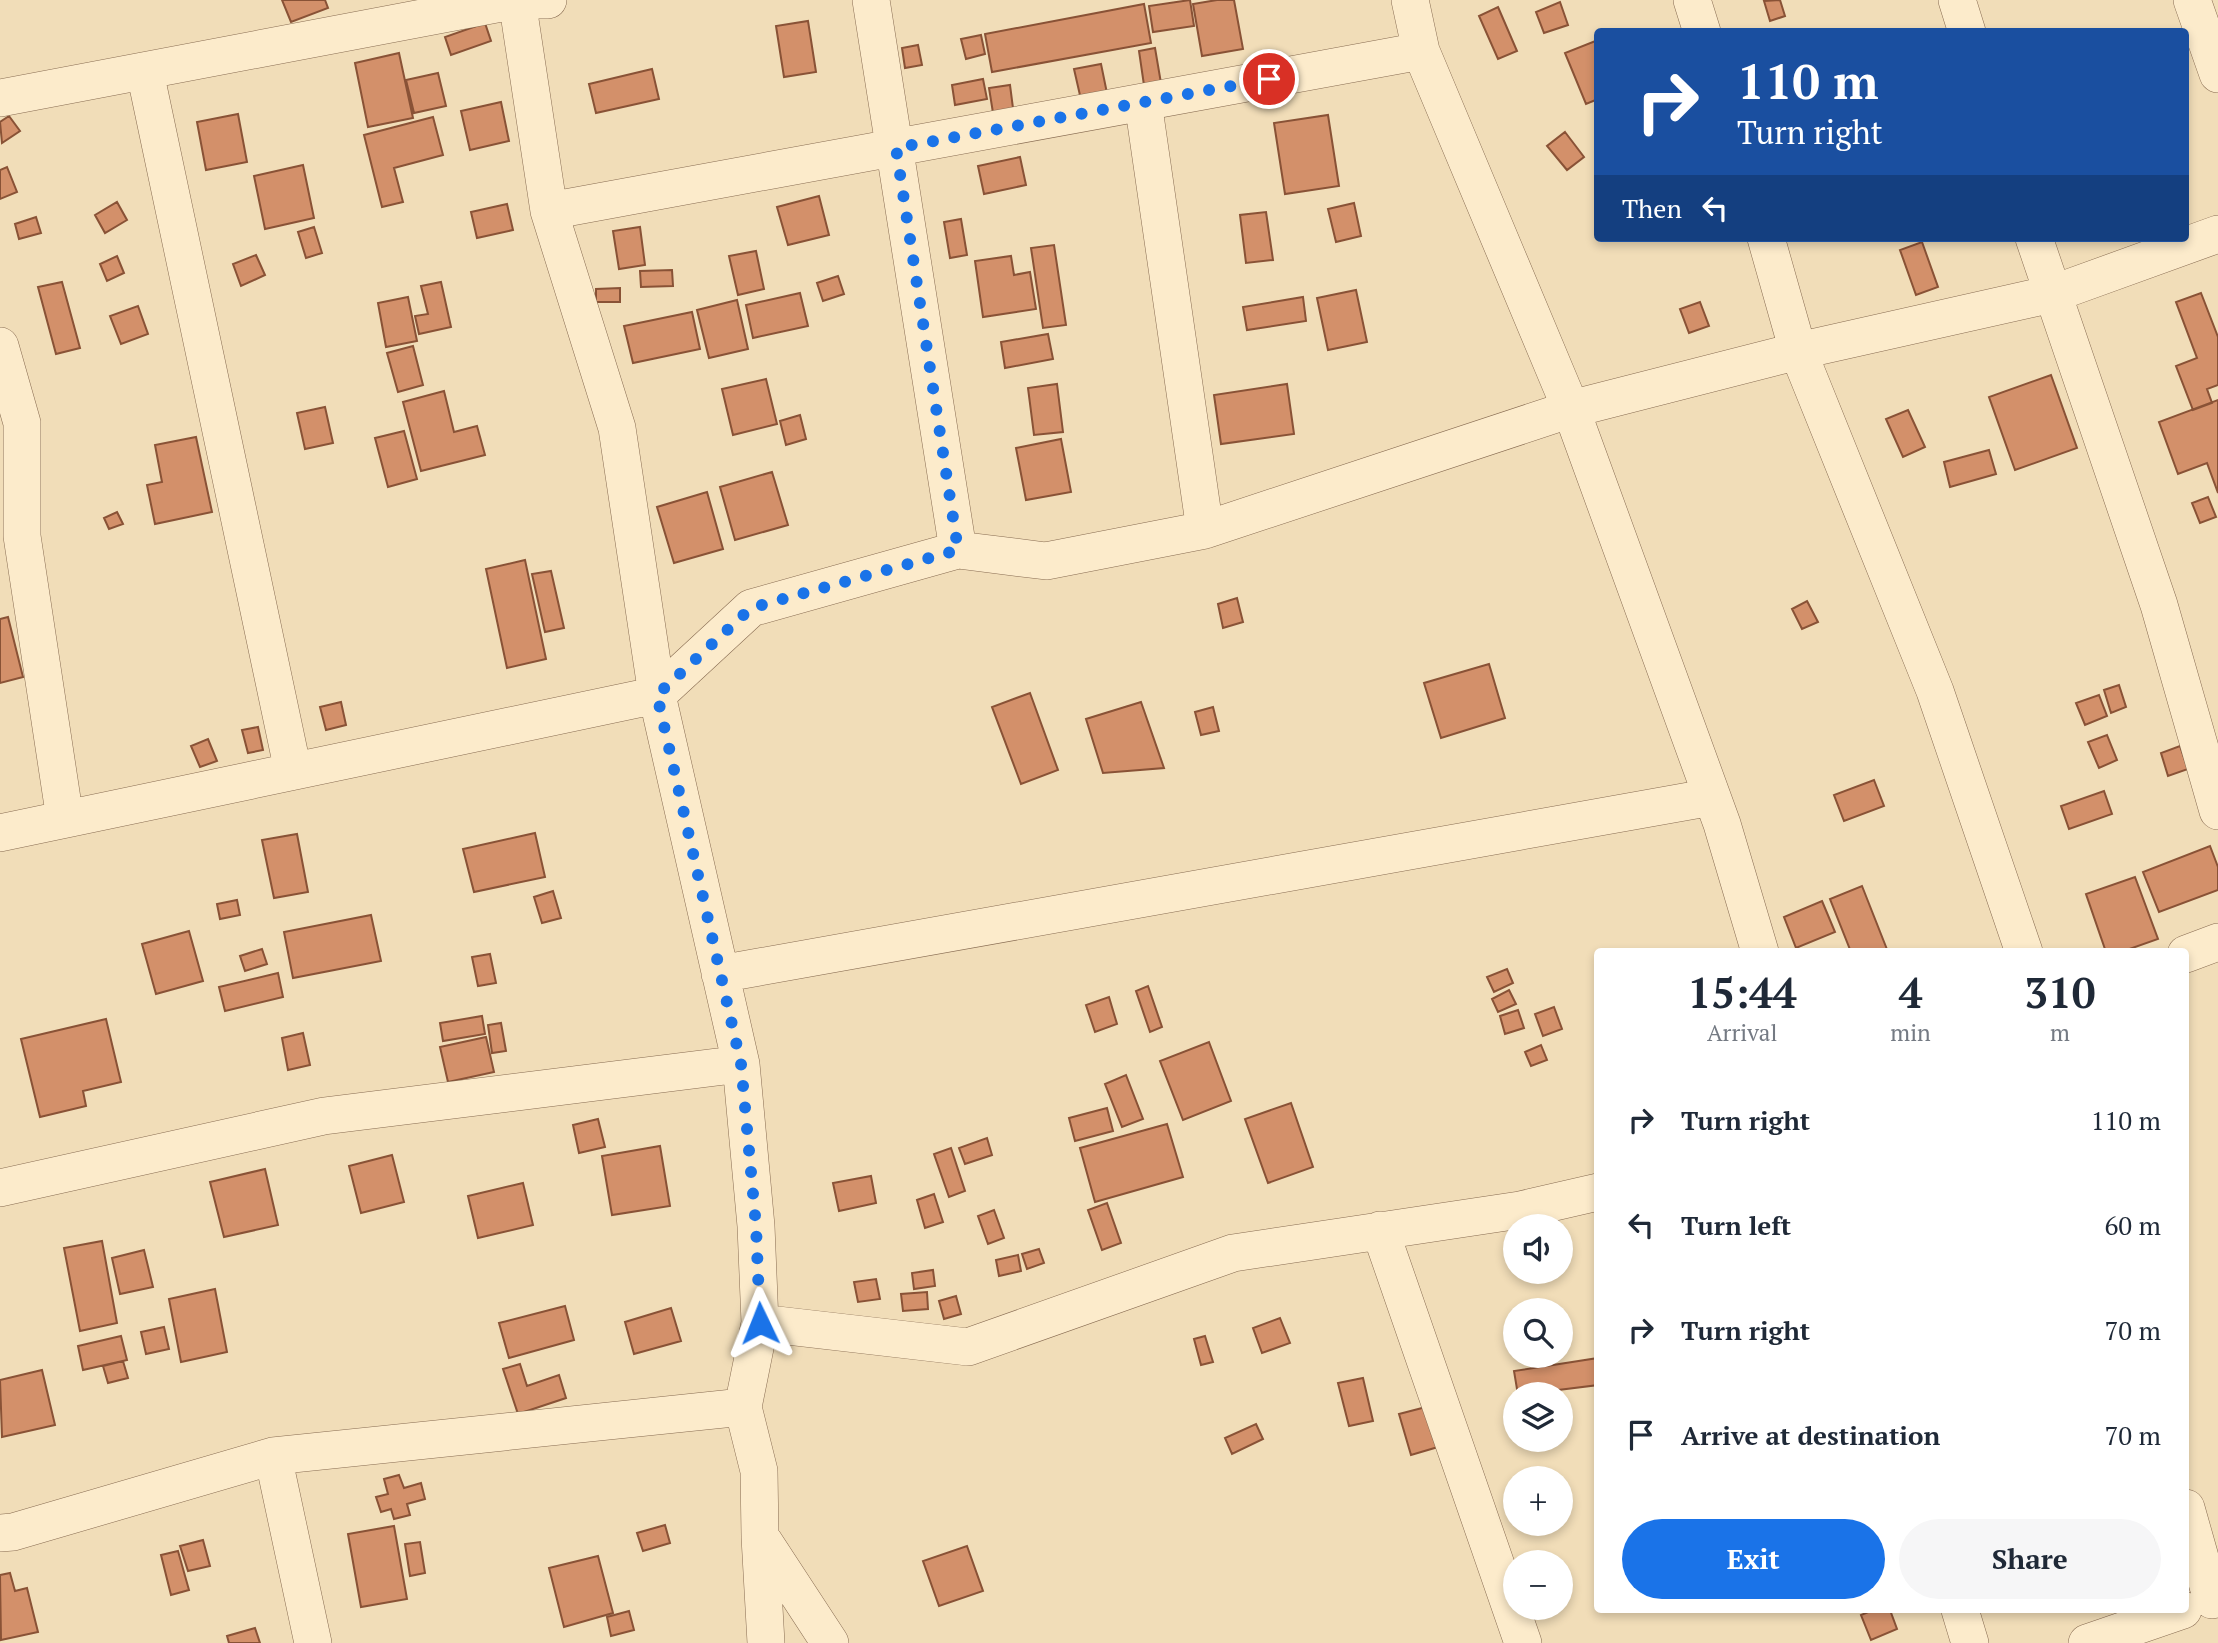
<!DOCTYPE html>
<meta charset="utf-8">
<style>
:root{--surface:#fff;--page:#f6f6f7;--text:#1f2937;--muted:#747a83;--accent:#1a73e8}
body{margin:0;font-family:"PT Serif",serif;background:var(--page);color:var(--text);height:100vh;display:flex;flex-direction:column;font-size:26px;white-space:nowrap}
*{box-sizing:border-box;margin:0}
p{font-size:23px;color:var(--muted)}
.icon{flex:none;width:38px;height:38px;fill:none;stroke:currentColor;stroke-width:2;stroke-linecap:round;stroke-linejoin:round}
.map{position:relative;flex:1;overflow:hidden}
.panel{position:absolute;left:1594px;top:948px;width:595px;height:665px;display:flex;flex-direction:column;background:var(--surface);border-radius:7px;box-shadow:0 4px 10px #0003}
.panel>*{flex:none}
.banner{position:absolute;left:1594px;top:28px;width:595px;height:214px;border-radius:7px;box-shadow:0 4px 10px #0003;background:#1a4fa0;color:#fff;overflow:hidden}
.tools{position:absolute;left:1503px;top:1214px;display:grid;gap:14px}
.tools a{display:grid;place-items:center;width:70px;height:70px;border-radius:50%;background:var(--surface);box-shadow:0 4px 10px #0003;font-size:35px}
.pin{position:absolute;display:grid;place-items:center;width:60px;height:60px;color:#fff;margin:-30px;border:4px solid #fff;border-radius:50%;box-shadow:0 2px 7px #0007}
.me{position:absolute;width:77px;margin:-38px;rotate:358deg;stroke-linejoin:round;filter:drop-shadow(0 0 5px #0008)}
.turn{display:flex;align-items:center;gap:24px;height:147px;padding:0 28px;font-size:32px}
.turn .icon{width:91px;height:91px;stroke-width:2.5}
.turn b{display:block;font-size:49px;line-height:60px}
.then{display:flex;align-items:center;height:66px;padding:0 28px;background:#0003;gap:14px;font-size:26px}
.eta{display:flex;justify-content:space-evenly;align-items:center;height:119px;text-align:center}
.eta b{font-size:42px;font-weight:600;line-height:49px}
.button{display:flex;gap:14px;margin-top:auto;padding:14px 28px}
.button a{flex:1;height:80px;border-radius:42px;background:var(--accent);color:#fff;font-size:28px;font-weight:600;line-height:80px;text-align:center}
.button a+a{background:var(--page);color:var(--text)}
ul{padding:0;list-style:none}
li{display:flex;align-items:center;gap:21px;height:105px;padding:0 28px}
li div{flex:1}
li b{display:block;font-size:26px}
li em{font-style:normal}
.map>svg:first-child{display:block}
.building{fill:#d3906a;stroke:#895236;stroke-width:2}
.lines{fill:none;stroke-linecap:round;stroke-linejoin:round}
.street-casing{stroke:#886c52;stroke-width:38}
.street{stroke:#fcebcb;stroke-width:37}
.route{stroke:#1a73e8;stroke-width:12;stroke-dasharray:0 21.6}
</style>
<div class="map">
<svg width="2218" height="1643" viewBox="0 0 2218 1643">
<rect width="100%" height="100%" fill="#f1ddb8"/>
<path class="building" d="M282,0H325L328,8L291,22Z
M1190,0L1194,26L1153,32L1149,6Z
M1217,0H1234L1243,49L1202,56L1193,4Z
M1780,0L1785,16L1770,21L1764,1Z
M1560,2L1568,25L1544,33L1536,12Z
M1144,4L1151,43L992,72L985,34Z
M1498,7L1517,51L1498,59L1479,16Z
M808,21L816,72L784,77L776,26Z
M485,23L491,41L451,55L445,37Z
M981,35L985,54L966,59L961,39Z
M1598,40V99L1586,104L1565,53Z
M918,45L922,65L905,68L902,48Z
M1155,48L1162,89L1145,92L1139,51Z
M399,53L413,118L368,127L355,63Z
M1101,64L1108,98L1082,104L1074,69Z
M652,69L659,99L596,113L589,84Z
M438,73L446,106L414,113L406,80Z
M983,79L987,99L955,105L952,85Z
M1010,85L1014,116L994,119L989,88Z
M501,102L509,141L470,150L461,111Z
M238,114L247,162L206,170L197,122Z
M1328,115L1339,186L1285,194L1274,123Z
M9,116L20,131L2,143L0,122Z
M433,117L443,155L394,168L403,202L382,207L364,135Z
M1565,132L1584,157L1567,170L1547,146Z
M1020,157L1026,185L984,194L978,166Z
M303,165L314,218L265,229L254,176Z
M7,167L17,192L0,199V170Z
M819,196L829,235L788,245L777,207Z
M117,202L127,220L105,233L95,215Z
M1354,203L1361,236L1336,242L1328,209Z
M507,204L513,230L477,238L471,212Z
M1266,212L1273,260L1246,263L1240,215Z
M36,217L41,233L19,239L15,224Z
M961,219L967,255L950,258L944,222Z
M314,227L322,253L306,258L298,232Z
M640,227L645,265L619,269L613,231Z
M1922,242L1938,287L1916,295L1900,250Z
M1054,245L1066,325L1043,328L1031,248Z
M756,251L764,289L738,295L729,256Z
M256,255L265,275L241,286L233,264Z
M117,256L124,273L107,281L100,264Z
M1011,256L1014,275L1030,272L1036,309L983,317L975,261Z
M672,270L673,286L641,287L640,271Z
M838,276L844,294L823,301L817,283Z
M62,282L80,348L56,354L38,287Z
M441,282L451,327L419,334L415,316L428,314L421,286Z
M620,288V302H596V289Z
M1356,290L1367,342L1328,350L1317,298Z
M800,293L808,326L753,338L746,305Z
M2201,293L2218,337V385L2207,389L2212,403L2193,410L2176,366L2197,358L2176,302Z
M408,297L417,341L386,347L378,303Z
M1303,297L1306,321L1247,330L1243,307Z
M737,300L748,349L709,358L697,310Z
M1700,302L1709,326L1689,333L1680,309Z
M138,306L148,334L121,344L110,316Z
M692,312L700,349L633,363L624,326Z
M1048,334L1053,359L1005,368L1001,342Z
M413,346L423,385L398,392L387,353Z
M2051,375L2077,448L2015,470L1989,397Z
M766,379L777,424L733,435L722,389Z
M1057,384L1063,432L1034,435L1028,388Z
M1287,384L1294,434L1221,444L1214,395Z
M444,391L454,432L477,426L485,455L421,471L403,402Z
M2218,400V493L2207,463L2178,474L2159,422Z
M325,407L333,443L305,449L297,413Z
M1908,410L1925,447L1903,457L1886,419Z
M800,415L806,439L786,445L780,421Z
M404,431L417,479L388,487L375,438Z
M196,437L212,512L155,524L147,485L162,482L155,445Z
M1061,439L1071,492L1026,500L1016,448Z
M1989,450L1996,474L1950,487L1944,462Z
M772,472L788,525L735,540L720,487Z
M707,492L723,549L674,563L657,507Z
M2208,497L2216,517L2200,523L2192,503Z
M117,512L123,524L109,529L104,518Z
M525,560L546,659L507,668L486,569Z
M551,571L564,628L545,632L532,574Z
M1237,598L1243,622L1223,628L1218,604Z
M1807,601L1818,622L1802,629L1792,609Z
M8,617L23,677L0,683V619Z
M1489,664L1505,718L1441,738L1424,683Z
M2119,685L2126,707L2111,713L2104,690Z
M1030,693L1058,770L1021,784L992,707Z
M2099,695L2107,716L2085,725L2076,703Z
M341,702L346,725L326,730L320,707Z
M1141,702L1164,768L1103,773L1086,719Z
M1213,707L1219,731L1201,735L1195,712Z
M258,727L263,750L248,753L242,730Z
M2107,735L2117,760L2099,768L2088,742Z
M208,739L217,761L200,767L191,746Z
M2180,746L2188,769L2168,776L2161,753Z
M1874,780L1884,806L1844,821L1834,795Z
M2104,791L2112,814L2069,829L2061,806Z
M535,833L545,877L474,892L463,849Z
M297,834L308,892L274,898L262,840Z
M2210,846L2218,867V890L2159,912L2143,872Z
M2135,877L2158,939L2121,952H2106L2086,894Z
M1862,886L1888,952H1851L1830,899Z
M553,891L561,918L542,923L534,897Z
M237,900L240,915L220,919L217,904Z
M1822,901L1835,932L1796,948L1784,917Z
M371,915L381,961L293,978L284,932Z
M189,931L203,981L156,994L142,944Z
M262,949L267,964L245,971L240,956Z
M490,954L496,983L478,986L472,957Z
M1507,969L1513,983L1494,992L1487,977Z
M278,973L283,997L225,1011L219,987Z
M1148,986L1162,1027L1150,1032L1136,991Z
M1509,990L1516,1004L1498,1012L1492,999Z
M1109,997L1117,1024L1095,1032L1086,1005Z
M1554,1007L1562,1029L1543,1036L1535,1014Z
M1518,1010L1524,1028L1505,1034L1500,1016Z
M482,1016L485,1034L443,1041L440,1023Z
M106,1019L121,1082L83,1091L86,1106L40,1117L21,1039Z
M501,1023L506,1051L492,1053L488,1025Z
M303,1033L310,1065L288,1070L282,1038Z
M486,1037L494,1072L448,1082L440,1047Z
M1209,1042L1231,1101L1183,1120L1160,1061Z
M1541,1045L1547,1060L1531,1066L1525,1052Z
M1126,1075L1143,1119L1122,1127L1105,1084Z
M1291,1103L1313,1167L1268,1183L1245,1119Z
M1107,1108L1113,1131L1075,1141L1069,1118Z
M598,1119L605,1147L579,1153L573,1125Z
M1167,1124L1183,1177L1095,1202L1080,1148Z
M987,1138L992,1155L965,1164L959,1148Z
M660,1146L670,1206L612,1215L602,1156Z
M951,1148L965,1191L949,1197L934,1154Z
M392,1155L404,1202L361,1213L349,1166Z
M265,1169L278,1225L224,1237L210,1182Z
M871,1176L876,1203L839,1211L833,1183Z
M523,1183L533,1225L478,1238L468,1196Z
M934,1194L943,1222L925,1228L917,1200Z
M1107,1203L1121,1243L1102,1250L1088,1210Z
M994,1210L1004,1238L988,1244L978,1216Z
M102,1241L117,1323L80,1331L64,1248Z
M1039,1249L1044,1263L1027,1269L1022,1254Z
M144,1250L153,1287L120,1294L112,1258Z
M1018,1255L1021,1271L999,1276L996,1260Z
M933,1270L935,1286L914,1289L912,1273Z
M876,1279L880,1299L858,1302L854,1282Z
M215,1289L227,1352L181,1362L169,1299Z
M927,1292L928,1309L903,1311L901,1294Z
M956,1296L961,1314L944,1319L939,1301Z
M565,1306L574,1340L509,1358L499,1323Z
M671,1308L681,1341L634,1354L625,1322Z
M1280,1318L1290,1343L1262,1353L1253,1328Z
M164,1327L169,1349L146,1354L141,1332Z
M121,1336L127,1360L83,1370L78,1346Z
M1205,1336L1213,1362L1201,1365L1194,1339Z
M1598,1358V1385L1518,1395L1514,1371Z
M123,1361L128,1378L108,1383L103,1366Z
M520,1364L527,1386L559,1375L566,1398L518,1414L503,1369Z
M42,1370L55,1425L2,1437L0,1380Z
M1363,1378L1373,1421L1349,1426L1338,1383Z
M1426,1407L1438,1447L1411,1455L1399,1414Z
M1256,1424L1263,1439L1232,1454L1225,1438Z
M399,1475L404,1488L421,1483L425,1499L407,1504L410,1515L394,1519L391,1509L381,1512L376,1497L388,1494L384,1479Z
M665,1525L670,1543L643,1551L637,1533Z
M394,1526L407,1599L361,1607L348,1534Z
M203,1540L210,1566L188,1571L180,1546Z
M420,1542L425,1573L410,1576L405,1544Z
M967,1546L983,1591L939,1606L923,1561Z
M178,1551L189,1590L171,1595L161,1555Z
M598,1556L613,1613L564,1627L549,1568Z
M10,1573L15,1591L27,1588L38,1632L1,1640L0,1575Z
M1873,1610H1890L1897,1629L1871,1640L1861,1615Z
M629,1611L634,1630L611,1636L607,1617Z
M255,1628L260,1643H229L227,1636Z"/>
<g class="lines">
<defs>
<path id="street" d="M517,0L549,211L617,428L657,695L741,1064L756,1226L760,1323L743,1407L759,1471L760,1536L830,1643
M871,0L958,550
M1692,0L1702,32
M1957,0L1967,32
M2192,0L2218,74
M145,72L293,771
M0,98L517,0H548
M1143,102L1205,530
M549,211L1421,51
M1766,238L1798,351L1935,691L2024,952
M2034,238L2159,605L2218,811
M0,346L22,423V536L65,819
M0,833L657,695L751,608L958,550L1046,561L1205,530L1571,409L1421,51L1410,0
M1760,952L1722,824L1571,409L1798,351L2052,294L2218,234
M2186,954L2218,942
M720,974L1712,797
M0,1188L324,1116L741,1064
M1380,1230L1523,1643
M760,1323L968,1347L1233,1253L1520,1210L1598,1192
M273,1456L313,1643
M2186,1508L2212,1600
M0,1533L13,1532L273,1456L743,1407
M760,1537L766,1643
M1960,1610L1970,1643
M2087,1643L2183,1610"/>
</defs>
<use href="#street" class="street-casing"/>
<use href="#street" class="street"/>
</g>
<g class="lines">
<path class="route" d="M760,1323L756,1226L741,1064L657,695L751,608L958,550L896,148L1269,79"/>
</g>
</svg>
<div class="tools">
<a><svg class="icon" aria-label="sound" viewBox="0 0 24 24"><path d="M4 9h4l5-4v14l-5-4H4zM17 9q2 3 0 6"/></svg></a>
<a><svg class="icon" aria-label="search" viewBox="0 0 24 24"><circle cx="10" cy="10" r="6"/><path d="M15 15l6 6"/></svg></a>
<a><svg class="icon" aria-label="layers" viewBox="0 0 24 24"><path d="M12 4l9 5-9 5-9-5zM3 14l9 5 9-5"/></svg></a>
<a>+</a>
<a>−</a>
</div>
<div class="pin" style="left:1269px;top:79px;background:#d93025"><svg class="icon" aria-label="arrive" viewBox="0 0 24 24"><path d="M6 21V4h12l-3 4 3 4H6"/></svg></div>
<svg class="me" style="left:760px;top:1323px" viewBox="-20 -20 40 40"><path d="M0-17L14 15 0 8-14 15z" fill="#1a73e8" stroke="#fff" stroke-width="4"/></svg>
<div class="banner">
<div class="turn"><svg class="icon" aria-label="right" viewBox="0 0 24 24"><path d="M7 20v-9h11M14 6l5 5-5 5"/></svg><div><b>110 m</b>Turn right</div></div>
<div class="then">Then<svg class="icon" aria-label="left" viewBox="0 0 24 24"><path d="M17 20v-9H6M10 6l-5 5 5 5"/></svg></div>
</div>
<section class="panel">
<div class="eta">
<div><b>15:44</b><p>Arrival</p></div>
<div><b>4</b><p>min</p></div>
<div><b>310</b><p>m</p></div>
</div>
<ul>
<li><svg class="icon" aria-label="right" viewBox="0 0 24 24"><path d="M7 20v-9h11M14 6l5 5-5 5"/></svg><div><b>Turn right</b></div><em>110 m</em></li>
<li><svg class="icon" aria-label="left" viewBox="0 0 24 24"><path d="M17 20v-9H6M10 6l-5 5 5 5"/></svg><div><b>Turn left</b></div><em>60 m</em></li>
<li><svg class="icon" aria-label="right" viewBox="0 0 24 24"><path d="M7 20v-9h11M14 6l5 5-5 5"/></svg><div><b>Turn right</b></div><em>70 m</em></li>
<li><svg class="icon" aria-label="arrive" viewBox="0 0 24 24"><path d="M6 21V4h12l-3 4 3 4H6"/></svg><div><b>Arrive at destination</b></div><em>70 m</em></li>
</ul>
<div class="button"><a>Exit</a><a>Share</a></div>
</section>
</div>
